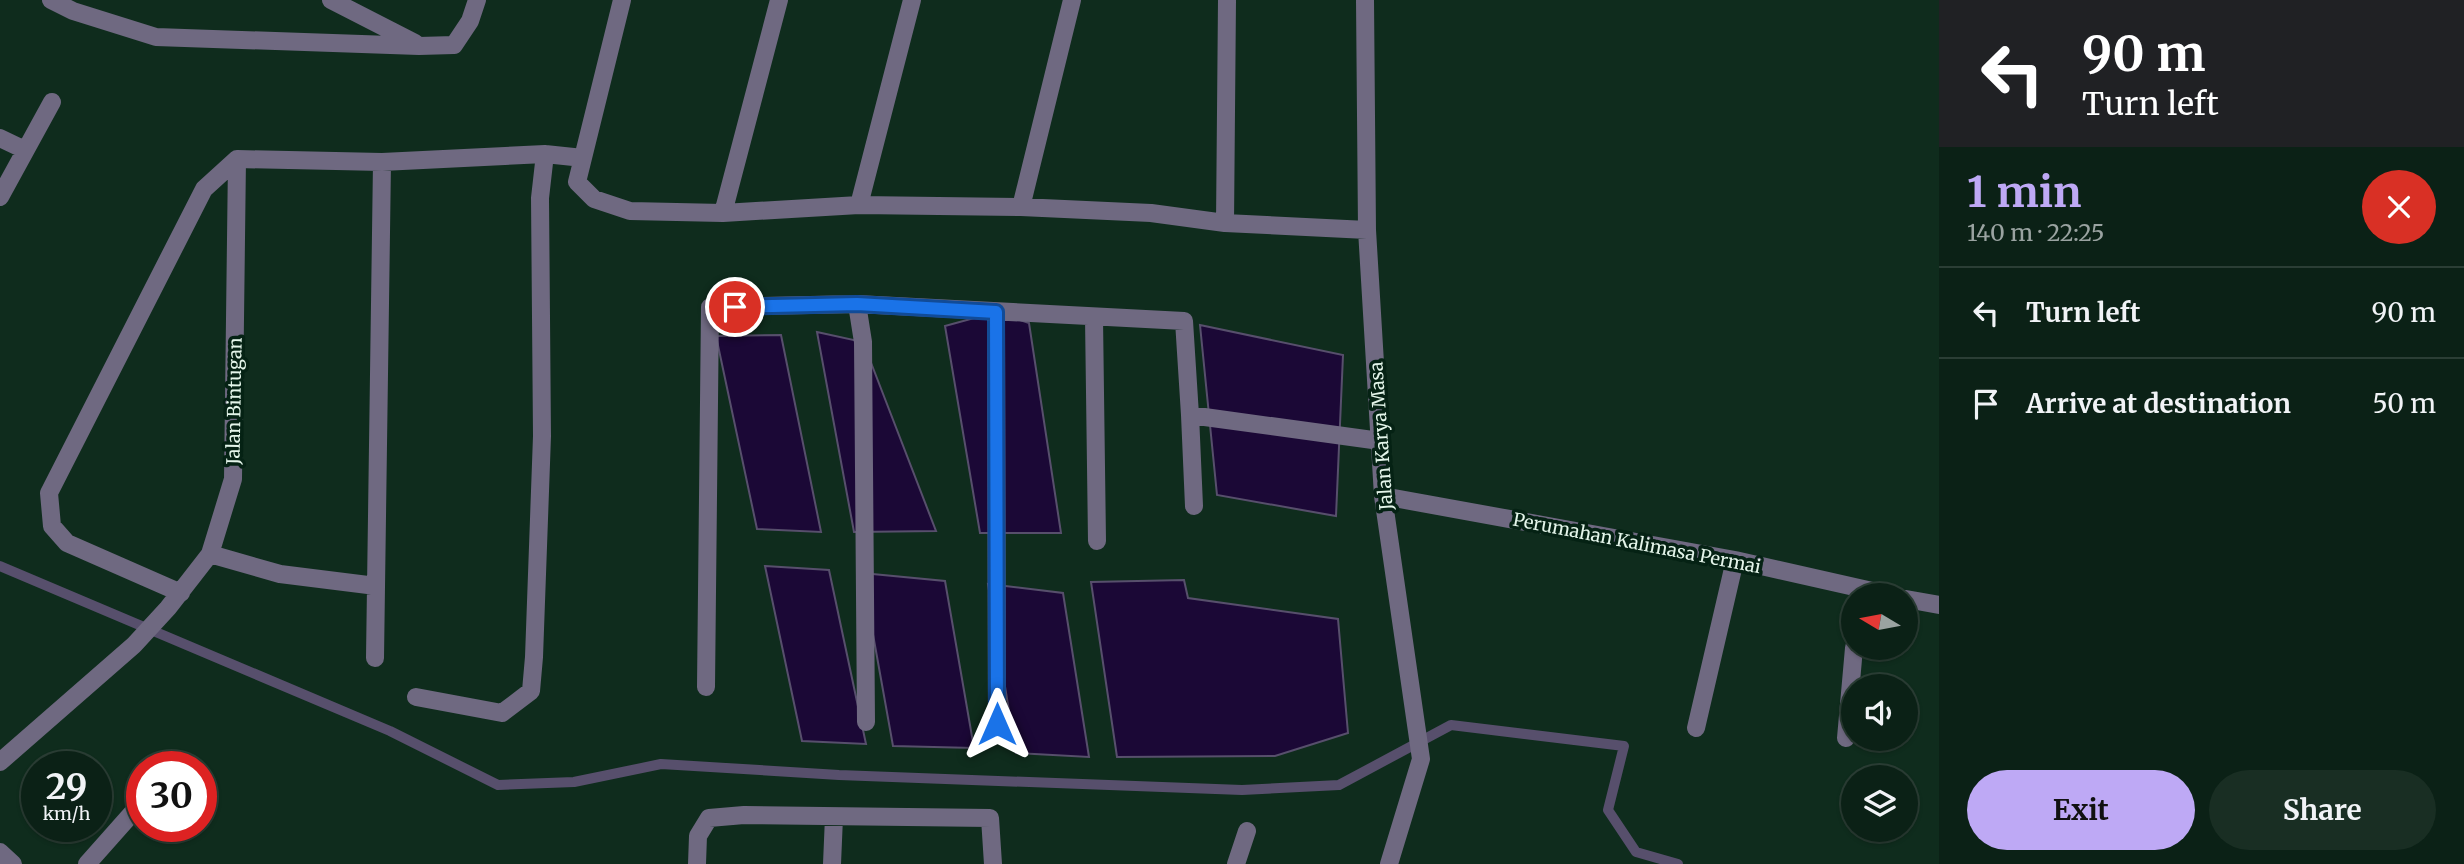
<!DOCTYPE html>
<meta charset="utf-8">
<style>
:root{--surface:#0b2116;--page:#192e23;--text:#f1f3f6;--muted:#9aa3a1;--line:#2b3e35;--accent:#bea9f5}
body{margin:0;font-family:Merriweather,serif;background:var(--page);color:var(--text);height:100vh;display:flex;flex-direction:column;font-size:26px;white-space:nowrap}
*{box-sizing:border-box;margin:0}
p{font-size:23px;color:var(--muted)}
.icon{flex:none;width:38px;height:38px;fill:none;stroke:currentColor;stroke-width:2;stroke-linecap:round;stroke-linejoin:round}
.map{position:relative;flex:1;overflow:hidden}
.details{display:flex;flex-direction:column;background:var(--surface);width:525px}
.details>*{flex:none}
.guide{background:#202124;color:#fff;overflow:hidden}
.needle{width:46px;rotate:280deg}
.buttons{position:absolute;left:1841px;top:583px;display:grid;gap:14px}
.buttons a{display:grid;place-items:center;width:77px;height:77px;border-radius:50%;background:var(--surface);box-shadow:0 2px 5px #0004,0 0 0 2px var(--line);font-size:35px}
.speed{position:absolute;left:21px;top:751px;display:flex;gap:14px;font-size:35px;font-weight:700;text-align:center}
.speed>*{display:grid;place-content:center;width:91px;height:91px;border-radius:50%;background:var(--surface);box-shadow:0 2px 5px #0004,0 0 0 2px var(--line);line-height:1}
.speed small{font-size:18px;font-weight:400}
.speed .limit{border:10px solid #d22;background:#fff;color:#111}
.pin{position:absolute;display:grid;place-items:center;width:60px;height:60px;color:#fff;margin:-30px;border:4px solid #fff;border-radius:50%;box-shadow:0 2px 7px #0007}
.me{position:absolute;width:77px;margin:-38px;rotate:0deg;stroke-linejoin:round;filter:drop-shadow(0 0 5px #0008)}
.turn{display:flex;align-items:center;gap:24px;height:147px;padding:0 28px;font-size:32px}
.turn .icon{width:91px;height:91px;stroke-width:2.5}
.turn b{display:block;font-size:49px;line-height:60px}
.round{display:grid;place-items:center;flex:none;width:74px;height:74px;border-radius:37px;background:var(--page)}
.overview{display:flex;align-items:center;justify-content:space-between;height:119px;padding:0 28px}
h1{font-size:42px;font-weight:700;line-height:52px;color:var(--accent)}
.primary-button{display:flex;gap:14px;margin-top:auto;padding:14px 28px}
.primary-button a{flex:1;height:80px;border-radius:42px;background:var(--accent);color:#111;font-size:28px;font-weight:700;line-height:80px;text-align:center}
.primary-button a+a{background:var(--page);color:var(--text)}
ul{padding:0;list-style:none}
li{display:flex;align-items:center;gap:21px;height:91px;padding:0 28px;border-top:2px solid var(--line)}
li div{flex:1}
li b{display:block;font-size:26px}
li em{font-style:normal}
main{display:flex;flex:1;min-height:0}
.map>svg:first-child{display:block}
.water{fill:#1b0836;stroke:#574f6c;stroke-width:2}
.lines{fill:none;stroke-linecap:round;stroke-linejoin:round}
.stream{stroke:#574f6c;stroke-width:10}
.street{stroke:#6f6981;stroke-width:18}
.route-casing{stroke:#114b97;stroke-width:18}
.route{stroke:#1a73e8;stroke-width:12}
.labels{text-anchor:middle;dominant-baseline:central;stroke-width:7;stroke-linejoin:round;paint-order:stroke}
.street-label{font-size:18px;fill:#e4f5ea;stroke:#052214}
</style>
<main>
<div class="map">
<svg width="1939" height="864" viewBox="0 0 1939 864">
<rect width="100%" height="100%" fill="#0f2c1d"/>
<path class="water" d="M996,312L1029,323L1061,533H980L945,326Z
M1200,325L1343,355L1336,516L1217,495Z
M817,332L863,342L936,531L854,532Z
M781,335L821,532L757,529L716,336Z
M765,566L829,570L866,744L802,741Z
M862,573L945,581L974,748L893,746Z
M1184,580L1188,598L1338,619L1348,733L1275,756L1117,757L1091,582Z
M988,584L1063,593L1089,757L1016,753Z"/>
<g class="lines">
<path class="stream" d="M0,566L390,731L498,785L574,782L661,764L839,775L1242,790L1339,785L1451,725L1624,746L1608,810L1636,852L1678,864"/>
<path class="street" d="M51,0L73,11L156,37L419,46L454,45L470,21L477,0
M331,0L415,43
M622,0L577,182L594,199L630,211L723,213L859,205L1021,207L1151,213L1225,223L1367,230
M1365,0L1367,230L1383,496L1421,759L1389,864
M0,138L25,150
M0,197L52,102
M859,205L912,0
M1021,207L1072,0
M723,213L779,0
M1225,223L1227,0
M857,304L863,342L866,722
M996,312L997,724
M1094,318L1097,541
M1383,496L1735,560L1890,595
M1194,506L1190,415L1380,441
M210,554L280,574L376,586
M181,593L67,543L52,526L49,493L204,189L237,159L382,162L545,154L583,158
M1906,599L1939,605
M375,658L382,162
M706,687L710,307L857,304L1184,321L1190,415
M416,697L502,713L531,691L534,657L542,436L540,198L545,154
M1696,728L1735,560
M1846,738L1854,648
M0,762L134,645L168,608L210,554L233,479L237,159
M0,852L13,864
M87,864L142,802
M697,864L698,836L709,818L744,815L990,818L993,864
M832,864L834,817
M1236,864L1247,831"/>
</g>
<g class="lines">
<defs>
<path id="route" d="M735,307L857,304L996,312L997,724"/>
</defs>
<use href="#route" class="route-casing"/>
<use href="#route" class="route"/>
</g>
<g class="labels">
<g class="street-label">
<text transform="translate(234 401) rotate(-89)">Jalan Bintugan</text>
<text transform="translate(1381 436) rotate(-94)">Jalan Karya Masa</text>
<text transform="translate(1637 543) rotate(11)">Perumahan Kalimasa Permai</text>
</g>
</g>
</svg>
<div class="buttons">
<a><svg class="needle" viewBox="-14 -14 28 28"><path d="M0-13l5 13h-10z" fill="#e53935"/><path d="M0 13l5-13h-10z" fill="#9aa3a1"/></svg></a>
<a><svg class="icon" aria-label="sound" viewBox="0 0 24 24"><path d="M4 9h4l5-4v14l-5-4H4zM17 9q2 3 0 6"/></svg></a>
<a><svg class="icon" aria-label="layers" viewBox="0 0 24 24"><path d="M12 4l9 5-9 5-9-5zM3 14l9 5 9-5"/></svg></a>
</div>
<div class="speed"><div>29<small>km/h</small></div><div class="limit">30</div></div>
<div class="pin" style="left:735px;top:307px;background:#d93025"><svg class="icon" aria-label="arrive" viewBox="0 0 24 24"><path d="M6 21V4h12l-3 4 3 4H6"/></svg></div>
<svg class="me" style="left:997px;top:724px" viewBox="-20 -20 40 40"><path d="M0-17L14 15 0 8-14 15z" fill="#1a73e8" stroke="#fff" stroke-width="4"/></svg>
</div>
<section class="details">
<div class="guide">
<div class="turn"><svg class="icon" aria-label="left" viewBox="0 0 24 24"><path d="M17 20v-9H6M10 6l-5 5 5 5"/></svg><div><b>90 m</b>Turn left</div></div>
</div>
<div class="overview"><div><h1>1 min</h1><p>140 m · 22:25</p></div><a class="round" style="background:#d93025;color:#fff"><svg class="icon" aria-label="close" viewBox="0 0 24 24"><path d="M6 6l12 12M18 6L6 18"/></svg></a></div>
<ul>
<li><svg class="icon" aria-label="left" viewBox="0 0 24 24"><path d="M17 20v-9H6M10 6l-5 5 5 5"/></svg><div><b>Turn left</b></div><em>90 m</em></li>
<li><svg class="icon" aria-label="arrive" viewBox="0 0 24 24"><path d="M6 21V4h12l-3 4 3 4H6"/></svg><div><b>Arrive at destination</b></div><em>50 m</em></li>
</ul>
<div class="primary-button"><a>Exit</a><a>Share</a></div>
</section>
</main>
